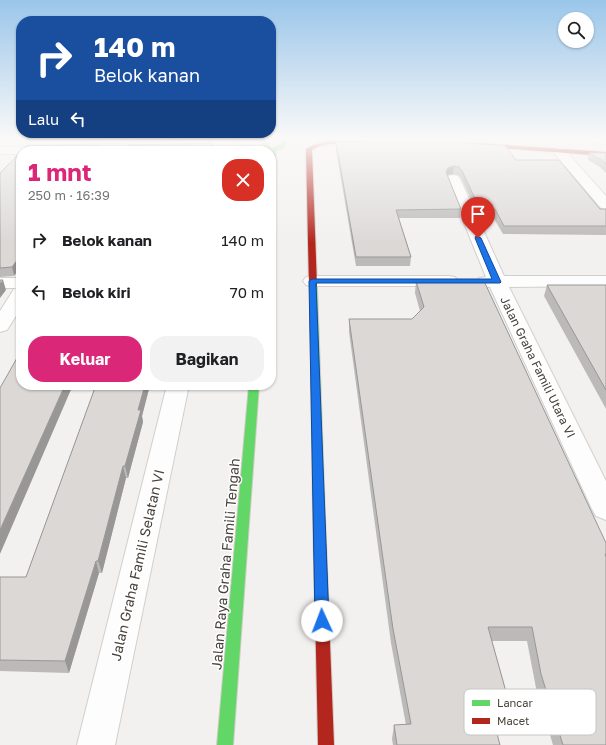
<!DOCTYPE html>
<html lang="id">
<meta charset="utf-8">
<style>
:root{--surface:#fff;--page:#f2f2f2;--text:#202124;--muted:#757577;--accent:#db2777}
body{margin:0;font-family:"Golos Text",sans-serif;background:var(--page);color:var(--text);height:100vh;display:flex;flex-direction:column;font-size:15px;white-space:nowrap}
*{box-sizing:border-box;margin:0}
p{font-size:13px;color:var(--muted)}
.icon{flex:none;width:22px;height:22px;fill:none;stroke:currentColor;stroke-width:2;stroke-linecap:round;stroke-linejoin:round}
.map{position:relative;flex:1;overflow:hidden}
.details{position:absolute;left:16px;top:146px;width:260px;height:244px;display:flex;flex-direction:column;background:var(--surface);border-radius:16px;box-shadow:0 1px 3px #0004}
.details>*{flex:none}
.hud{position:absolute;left:16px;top:16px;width:260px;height:122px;border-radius:16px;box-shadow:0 1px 3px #0004;background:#1a4fa0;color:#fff;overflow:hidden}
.fabs{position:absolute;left:558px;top:12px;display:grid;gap:8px}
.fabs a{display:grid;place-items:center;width:36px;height:36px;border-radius:50%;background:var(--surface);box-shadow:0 1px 3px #0004;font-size:20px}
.pin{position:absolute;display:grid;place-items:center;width:34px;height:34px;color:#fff;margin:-41px -17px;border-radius:50% 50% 50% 0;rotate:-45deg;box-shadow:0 0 4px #0007}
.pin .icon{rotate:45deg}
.me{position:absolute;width:44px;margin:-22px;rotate:358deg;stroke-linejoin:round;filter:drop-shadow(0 0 3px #0008)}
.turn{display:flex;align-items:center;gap:14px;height:84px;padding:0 12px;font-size:18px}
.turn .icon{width:52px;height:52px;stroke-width:2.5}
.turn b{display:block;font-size:28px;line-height:34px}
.then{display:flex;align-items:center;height:38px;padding:0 12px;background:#0003;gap:8px;font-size:15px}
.round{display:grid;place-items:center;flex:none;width:42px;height:42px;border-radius:16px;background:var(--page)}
.summary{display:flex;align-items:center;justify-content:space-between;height:68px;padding:0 12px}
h1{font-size:24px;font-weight:700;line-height:30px;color:var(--accent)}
.primary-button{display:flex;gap:8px;margin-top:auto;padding:8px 12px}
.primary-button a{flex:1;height:46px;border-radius:16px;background:var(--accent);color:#fff;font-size:16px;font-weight:700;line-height:46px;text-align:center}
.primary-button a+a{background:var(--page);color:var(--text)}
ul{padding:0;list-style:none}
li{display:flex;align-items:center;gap:12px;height:52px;padding:0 12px}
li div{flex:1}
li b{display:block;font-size:15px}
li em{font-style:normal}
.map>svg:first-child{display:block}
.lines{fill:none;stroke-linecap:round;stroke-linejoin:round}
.street-casing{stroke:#d1cfcc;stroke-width:2}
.fast-casing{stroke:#d1cdc6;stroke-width:2}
.jam-casing{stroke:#d1cdc6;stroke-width:2}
.street{fill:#fdfdfd;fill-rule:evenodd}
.fast{fill:#63d668;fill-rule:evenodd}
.jam{fill:#b3261e;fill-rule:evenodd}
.wall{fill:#bcbab8}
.shaded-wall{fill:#999796}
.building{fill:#dbd8d6;stroke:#999796}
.route{fill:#1a73e8;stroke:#114b97}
.labels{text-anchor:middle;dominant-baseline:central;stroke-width:3;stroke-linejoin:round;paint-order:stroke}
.street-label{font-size:12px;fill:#49423b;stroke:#fff}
.near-street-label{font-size:14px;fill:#49423b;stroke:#fff}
.key{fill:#fff;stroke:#c8c6c4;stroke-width:1}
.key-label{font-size:11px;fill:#49423b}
</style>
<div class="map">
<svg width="606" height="745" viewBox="0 0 606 745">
<rect width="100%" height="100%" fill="#f3f1ef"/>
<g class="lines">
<defs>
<path id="street" d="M586,139H606V144L588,142Z
M223,141L237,144L240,151H228L223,149L140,151H21V154H0V148L2,147Z
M559,147L563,148L606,196V209L601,208L555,154L553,151L555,148Z
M453,175L458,176L460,179L504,276H606V286L509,287L606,481V520L596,516L592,509L490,287L479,286L476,282L479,278L486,277L446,179L448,176Z
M312,276H449L455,277L458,281L455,285L449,286H312L306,285L303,281L306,277Z
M0,278H21V308L7,330L0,332V311L14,289L17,288H0Z
M167,385H189L115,745H77Z"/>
<path id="fast" d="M260,139H264L270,147L273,148L280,145L285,139H289L284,147L276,151L273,177L271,178V151L266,149Z
M310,284H313L317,286L325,516L323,519L319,520L315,519L313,516Z
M249,385H259L233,745H217Z"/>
<path id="jam" d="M328,141L365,142L368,144L365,146C347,145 328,140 312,150L317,286L313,288L309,286L306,149L313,145Z
M476,143L606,152V156L474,146L473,145Z
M319,512L323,513L325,516L334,745H318L313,516L315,513Z"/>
</defs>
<use href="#street" class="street-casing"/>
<use href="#fast" class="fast-casing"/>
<use href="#jam" class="jam-casing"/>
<use href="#street" class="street"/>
<use href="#fast" class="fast"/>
<use href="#jam" class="jam"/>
</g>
<path class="wall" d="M135,139H217L216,140L135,142Z
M336,142L516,160L600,209H606V235L503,234L493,217H479L461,178L458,175L453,174L447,175L461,209L460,218H399L411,257L410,266H356L336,150Z
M589,153H606V173L600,167L588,160Z
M0,173L14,276L0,277Z
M416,281L606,543V745H553L536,688L527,641H492L508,699L503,713H491L500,745H393L392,739L394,725H406L391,643L349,332V319H412L420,311L415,293Z
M547,285H606V409L544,296Z
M96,385H150L142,416L143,422L128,478H126L102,573H99L69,673L0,671V577H26Z"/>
<path class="shaded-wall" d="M213,143V151H211Z
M99,146L100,151H96Z
M454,166L453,174L447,175L446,172L448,168Z
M21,255V267L14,276L12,267Z
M3,280L6,290L0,298V284Z
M65,385H73L0,554V530Z
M145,385H150L142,416L143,422L128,478L125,466L138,410Z
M123,466L126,478L102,573L98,561Z
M96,561L99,573L69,673L65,661Z"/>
<path class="building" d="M336,142H455L505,146L516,160H559L600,209H606V226H504L495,209H480L462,171L459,167L454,166L448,168L446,172L461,209L396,210L411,257H356Z
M213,143L211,151H125L128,145Z
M27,146H99L96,151H22Z
M21,152V255L12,267L0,268V173Z
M589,153H606V164L602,160Z
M0,280H3L0,284Z
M416,281H484L606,543V554H605L606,557V745H563L541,674L532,627H488L508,699L488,700L500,745H397L394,725L411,724L393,629L349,319H412L424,307Z
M547,285H606V390Z
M21,351V385H65L0,530V388Z
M96,385H145L138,410H141L125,466H123L98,561H96L65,661L0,660V577H26Z"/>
<linearGradient id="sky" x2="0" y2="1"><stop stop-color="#9ac6ea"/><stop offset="0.57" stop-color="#faf9f8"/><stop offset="1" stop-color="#faf9f8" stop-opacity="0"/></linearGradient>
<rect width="606" height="243" fill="url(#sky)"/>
<path class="route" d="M476,236L481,238L501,282L500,283H316L329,621L327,626L322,627L317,626L315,621L309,281L312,279H492L475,238Z"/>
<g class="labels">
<g class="street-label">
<text transform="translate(538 367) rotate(64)">Jalan Graha Famili Utara VI</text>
</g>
<g class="near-street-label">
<text transform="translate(225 564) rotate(-85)">Jalan Raya Graha Famili Tengah</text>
<text transform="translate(137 565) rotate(-77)">Jalan Graha Famili Selatan VI</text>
</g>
</g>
<rect x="464" y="689" width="132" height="46" rx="6" class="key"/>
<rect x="472" y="700" width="18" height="6" fill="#63d668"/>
<rect x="472" y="718" width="18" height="6" fill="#b3261e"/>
<g class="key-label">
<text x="497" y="707">Lancar</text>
<text x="497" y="725">Macet</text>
</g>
</svg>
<div class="fabs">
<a><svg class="icon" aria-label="search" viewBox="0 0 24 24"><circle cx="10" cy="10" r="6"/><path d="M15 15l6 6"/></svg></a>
</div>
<div class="pin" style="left:478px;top:238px;background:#d93025"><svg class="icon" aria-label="arrive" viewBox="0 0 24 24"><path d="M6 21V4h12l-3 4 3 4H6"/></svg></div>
<svg class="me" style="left:322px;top:621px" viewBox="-20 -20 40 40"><circle r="19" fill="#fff"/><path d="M0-13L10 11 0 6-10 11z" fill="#1a73e8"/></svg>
<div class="hud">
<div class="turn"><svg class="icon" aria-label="right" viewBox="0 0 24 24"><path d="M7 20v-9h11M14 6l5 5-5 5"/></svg><div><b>140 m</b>Belok kanan</div></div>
<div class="then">Lalu<svg class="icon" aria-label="left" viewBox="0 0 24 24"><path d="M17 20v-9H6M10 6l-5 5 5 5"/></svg></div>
</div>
<section class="details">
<div class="summary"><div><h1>1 mnt</h1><p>250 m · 16:39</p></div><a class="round" style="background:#d93025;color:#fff"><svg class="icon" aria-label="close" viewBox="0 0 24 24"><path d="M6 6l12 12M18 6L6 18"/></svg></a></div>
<ul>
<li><svg class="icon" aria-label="right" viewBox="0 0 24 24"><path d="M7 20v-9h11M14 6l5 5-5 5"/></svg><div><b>Belok kanan</b></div><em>140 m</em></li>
<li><svg class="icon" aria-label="left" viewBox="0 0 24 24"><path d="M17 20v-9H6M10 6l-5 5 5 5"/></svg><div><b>Belok kiri</b></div><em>70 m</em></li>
</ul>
<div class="primary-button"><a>Keluar</a><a>Bagikan</a></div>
</section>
</div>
